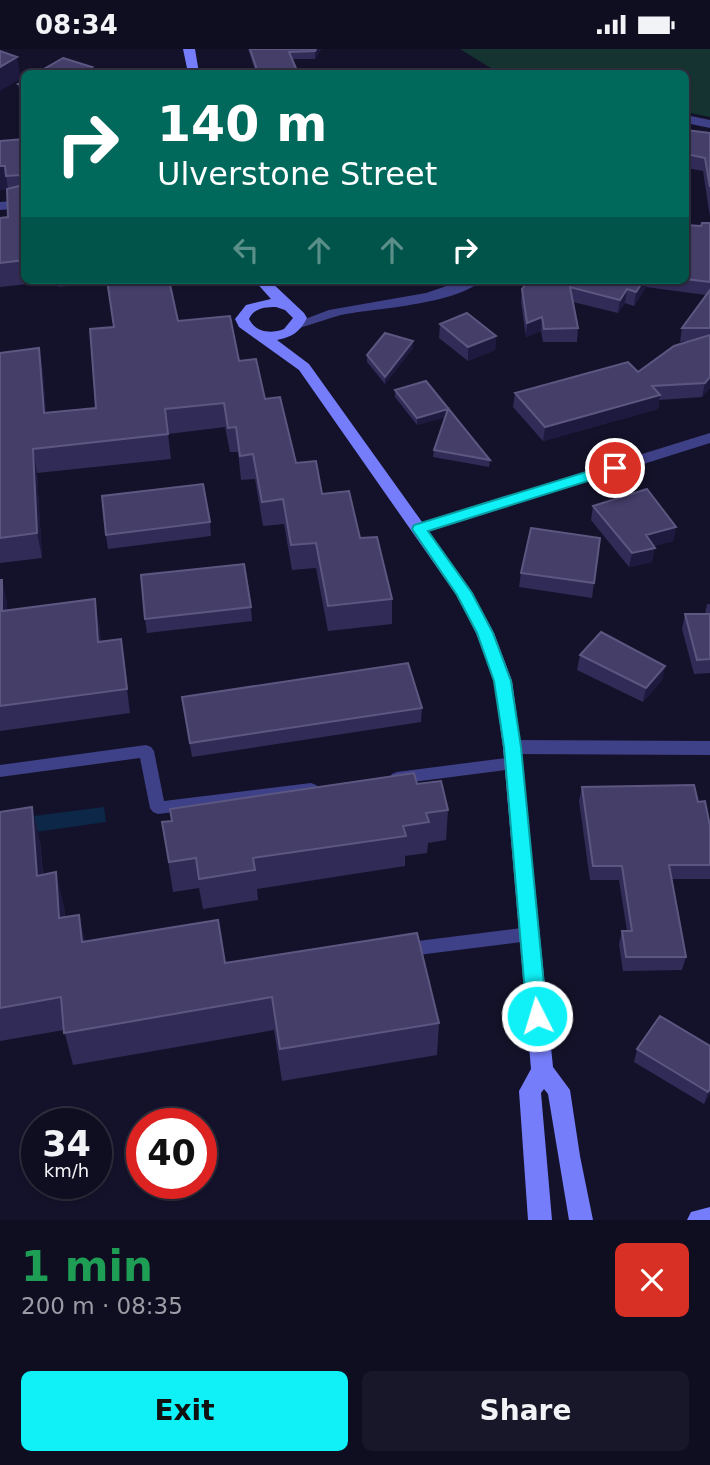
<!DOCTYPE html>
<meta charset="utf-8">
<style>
:root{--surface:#0f0e20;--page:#181729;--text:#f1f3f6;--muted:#9b9ca5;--line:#2f2e3e;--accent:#0ff1f7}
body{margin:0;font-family:"DejaVu Sans",sans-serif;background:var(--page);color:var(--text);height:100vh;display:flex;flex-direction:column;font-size:26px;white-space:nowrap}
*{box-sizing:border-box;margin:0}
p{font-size:23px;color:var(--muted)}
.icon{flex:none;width:38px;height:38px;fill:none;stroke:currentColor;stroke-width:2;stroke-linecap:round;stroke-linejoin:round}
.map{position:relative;height:1171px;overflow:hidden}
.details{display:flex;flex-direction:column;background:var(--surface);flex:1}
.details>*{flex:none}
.hud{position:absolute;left:21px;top:21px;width:668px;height:214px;border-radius:10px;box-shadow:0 2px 5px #0004,0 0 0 2px var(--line);background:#00695c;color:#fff;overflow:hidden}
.speed{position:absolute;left:21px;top:1059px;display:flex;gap:14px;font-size:35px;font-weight:700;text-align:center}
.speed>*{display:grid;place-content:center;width:91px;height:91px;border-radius:50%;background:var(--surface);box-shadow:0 2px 5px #0004,0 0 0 2px var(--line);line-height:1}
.speed small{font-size:18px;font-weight:400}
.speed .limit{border:10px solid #d22;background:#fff;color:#111}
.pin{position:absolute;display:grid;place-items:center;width:60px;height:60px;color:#fff;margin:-30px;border:4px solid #fff;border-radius:50%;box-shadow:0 2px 7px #0007}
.me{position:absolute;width:77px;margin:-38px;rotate:355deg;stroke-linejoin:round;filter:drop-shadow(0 0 5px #0008)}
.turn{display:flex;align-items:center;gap:24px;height:147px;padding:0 21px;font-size:32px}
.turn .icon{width:91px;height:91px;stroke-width:2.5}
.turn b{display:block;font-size:49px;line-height:60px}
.lanes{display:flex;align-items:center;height:66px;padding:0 21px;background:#0003;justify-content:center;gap:35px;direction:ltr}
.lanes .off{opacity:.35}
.round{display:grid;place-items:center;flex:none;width:74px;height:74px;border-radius:10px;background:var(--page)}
.overview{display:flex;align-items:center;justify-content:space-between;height:119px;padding:0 21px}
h1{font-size:42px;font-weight:800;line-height:52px;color:#1e9e55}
.button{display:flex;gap:14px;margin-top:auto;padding:14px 21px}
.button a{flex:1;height:80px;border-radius:10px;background:var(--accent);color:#111;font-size:28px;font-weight:800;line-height:80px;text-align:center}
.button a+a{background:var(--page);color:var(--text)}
.status{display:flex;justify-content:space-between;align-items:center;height:49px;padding:0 35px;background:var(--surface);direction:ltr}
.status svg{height:19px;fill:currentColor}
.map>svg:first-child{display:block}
.green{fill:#153431}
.water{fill:#0d2748}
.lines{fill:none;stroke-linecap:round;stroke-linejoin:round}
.lane{fill:#3f4188;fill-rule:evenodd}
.street{fill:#3f4188;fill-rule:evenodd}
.secondary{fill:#767dfb;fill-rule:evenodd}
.wall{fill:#312b58}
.shaded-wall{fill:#1e193e}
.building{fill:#443e69;stroke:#5c5781;stroke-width:2}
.route{fill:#0ff1f7;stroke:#0a9da1;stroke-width:2}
</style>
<div class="status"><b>08:34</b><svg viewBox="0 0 49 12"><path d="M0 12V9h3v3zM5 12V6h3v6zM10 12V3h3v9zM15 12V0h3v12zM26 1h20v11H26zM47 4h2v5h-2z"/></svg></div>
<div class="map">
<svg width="710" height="1171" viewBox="0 0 710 1171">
<rect width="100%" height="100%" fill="#14122a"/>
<path class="green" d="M460,0H710V68L686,63V24H499Z"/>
<path class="water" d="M104,758L106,773L35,783L34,767Z"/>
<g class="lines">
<path class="lane" d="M146,696L151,698L154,702L164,752L311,734L316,736L319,740L316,744L311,746L158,765L153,763L150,759L140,709L0,728V716Z
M513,708L518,710L521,714L518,718L513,720L397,735L392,733L389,729L392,725L397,723Z
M529,878L535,880L537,885L535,890L529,892L402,908L396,906L394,901L396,896L402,894Z"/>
<path class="street" d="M686,66L710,71V79L686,74Z
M24,151V159L0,161V153Z
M464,231H482C457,255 380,259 346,265C330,268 315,275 299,279L292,275L329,261L426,244Z
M710,384V394L425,484H413L411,480L413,476Z
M512,691L710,692V706L512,705L505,703L503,698L505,693Z"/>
<path class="secondary" d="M183,0H195L199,24H188Z
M254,231H269L304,264L307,269C300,283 292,288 277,291L309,315L470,540L494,584L512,632L521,698L553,1018L570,1041L580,1107L593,1171H569L548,1045L544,1040L541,1044L552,1171H528L519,1042L531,1020L503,698L494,632L476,584L457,547L299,321L239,278L235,270L246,256L271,250ZM276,258L285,261L293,269L284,280C271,285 256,284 249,270C254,259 265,258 276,258Z
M710,1158V1171H687L691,1163Z"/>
</g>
<path class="wall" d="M248,0H321L315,10H292L298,24H256Z
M24,32V50L20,48L18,35Z
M686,81L710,84V168L703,122L686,119Z
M24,90V231H169L178,272L239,312L265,350L296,414L360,489L392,550V575L328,582L316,519L292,521L284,475L263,477L255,430L241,431L238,403H230L225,378L168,385L171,410L37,424L42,509L0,514V304L39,299L43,324L46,364L96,359L114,278L107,233L58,238L57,232L0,238V169L8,168L7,140L0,141V92Z
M710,174V339L702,348L659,351L658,360L543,392L513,358L515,344L638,323L688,292L680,293L682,279L706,246L646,238L634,257L625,254L618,264L573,253L578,279L577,293H543L541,282L526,288L521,253L522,240L529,231H686V176L701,177Z
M440,275L496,287L495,301L468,312L439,289Z
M413,299L385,335L367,313V306Z
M426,332L490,411L489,418L433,408L434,401L445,368L417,376L395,348V341Z
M593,457L676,478L673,492L654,497L652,513L629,518L591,471Z
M210,473L211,487L108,500L106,486Z
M521,524L594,534L592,549L519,538Z
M0,531H2L7,555V562L99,575L101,593L121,590L130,664L0,682Z
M707,555H710V624L694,625L682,580L685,565H705Z
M251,558L252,572L147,584L145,570Z
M580,606L665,617L662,631L643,653L577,621Z
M182,648L422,659L421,673L192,708Z
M582,738L698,753L710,777V830H672L686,908L682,921L623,922L619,895L622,882H627L619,831H590L579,752Z
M448,761L446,791L428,794L427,804L405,807V817L257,840L258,851L203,860L199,839L173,843L162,773Z
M0,763L40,792L43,826L64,857L65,868L85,893L225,914L439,974L437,1006L282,1032L274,981L73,1016L64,981L0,992Z
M660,967L710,1045L704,1055L634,1013L637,1000Z"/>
<path class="shaded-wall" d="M316,0H321L315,10V2Z
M17,8L21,30L0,42V18Z
M92,18L93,24H82Z
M0,117H5L8,140L0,141Z
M644,231H647L646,238L634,257L636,243Z
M627,240L625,254L618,264L620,251Z
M542,268L541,282L526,288L527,274Z
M496,287L495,301L468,312V298Z
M413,292V299L385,335V328Z
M39,299L43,324L48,389L44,364Z
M710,328V339L702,348L705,334Z
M660,346L658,360L543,392L545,378Z
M448,360V368L417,376V369Z
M33,400L37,424L42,509L37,484Z
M676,478L673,492L643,500L646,486Z
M655,499L652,513L629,518L632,504Z
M2,531L7,555L8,587L2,562Z
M95,550L99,575L103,618L98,593Z
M121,590L125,615L130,664L127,640Z
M665,617L662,631L643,653L646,639Z
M32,758L40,792L45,860L37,827Z
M56,823L64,857L67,902L59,869Z
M79,866L87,899L82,893Z
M710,1040V1045L704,1055L708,1043Z"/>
<path class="building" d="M250,0H316L315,2L289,3L298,24H258Z
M0,2L17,8L0,18Z
M63,9L92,18L82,24H37Z
M24,32V38L18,35Z
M686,81L710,84V138L705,109L686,105Z
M24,90V211L0,214V169L8,168L7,140L23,136L22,126L6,127L5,117H0V92Z
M702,174H710V233L686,230V176L701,177Z
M107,231H169L178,272L230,267L239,312L256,310L265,350L280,348L296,414L316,412L322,445L349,442L360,489L377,488L392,550L328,557L316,494L291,496L283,450L262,453L253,405L240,407L236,378L228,379L224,354L165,360L168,385L33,400L37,484L0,489V304L39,299L44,364L96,359L90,280L114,278Z
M529,231H644L636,243L627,240L620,251L570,238L578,279L544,280L542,268L527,274L522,240Z
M710,241V279H682Z
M467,264L496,287L468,298L440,275Z
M385,284L413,292L385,328L367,306Z
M710,286V328L705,334L652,337L660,346L545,378L515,344L628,313L638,323L674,297Z
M426,332L490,411L434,401L448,360L417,369L395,341Z
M203,435L210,473L106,486L102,447Z
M647,440L676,478L646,486L655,499L632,504L593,457Z
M531,479L600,489L594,534L521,524Z
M244,515L251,558L145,570L141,526Z
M0,531H2V562L95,550L98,593L121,590L127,640L0,657Z
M685,565H710V610L697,611Z
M601,583L665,617L646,639L580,606Z
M408,614L422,659L190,694L182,648Z
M414,724L417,735L441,732L448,761L426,764L429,773L403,777L406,787L253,809L255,821L199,830L196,809L169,813L162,773L172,772L170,760Z
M694,736L698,753L705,752L710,777V816H669L686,908H626L622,882H632L622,817H593L582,738Z
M32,758L37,827L56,823L59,869L79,866L82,893L218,871L225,914L417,884L439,974L280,1000L272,948L64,984L61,948L0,959V763Z
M660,967L710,997V1040L708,1043L637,1000Z"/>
<path class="route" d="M615,414L622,419L620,422L428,482L472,544L493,584L511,632L521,698L547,967L544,973L537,976L530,973L527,967L504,698L494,632L477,584L457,546L412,480L414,476Z"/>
</svg>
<div class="speed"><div>34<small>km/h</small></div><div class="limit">40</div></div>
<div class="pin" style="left:615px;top:419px;background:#d93025"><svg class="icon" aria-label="arrive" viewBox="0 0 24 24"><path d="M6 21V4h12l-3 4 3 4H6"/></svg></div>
<svg class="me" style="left:537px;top:967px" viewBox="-20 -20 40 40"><circle r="17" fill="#0ff1f7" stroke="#fff" stroke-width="3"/><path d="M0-11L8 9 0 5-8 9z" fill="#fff"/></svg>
<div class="hud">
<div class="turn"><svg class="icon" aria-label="right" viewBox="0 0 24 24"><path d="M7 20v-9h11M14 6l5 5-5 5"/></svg><div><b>140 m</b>Ulverstone Street</div></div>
<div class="lanes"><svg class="icon off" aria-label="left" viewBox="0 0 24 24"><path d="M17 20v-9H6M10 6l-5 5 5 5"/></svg><svg class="icon off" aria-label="ahead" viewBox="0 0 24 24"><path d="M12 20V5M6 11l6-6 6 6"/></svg><svg class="icon off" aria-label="ahead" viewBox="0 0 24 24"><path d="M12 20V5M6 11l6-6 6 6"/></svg><svg class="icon" aria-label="right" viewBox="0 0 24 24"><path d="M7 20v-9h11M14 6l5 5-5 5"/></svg></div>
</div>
</div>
<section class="details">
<div class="overview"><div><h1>1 min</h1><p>200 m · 08:35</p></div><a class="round" style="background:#d93025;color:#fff"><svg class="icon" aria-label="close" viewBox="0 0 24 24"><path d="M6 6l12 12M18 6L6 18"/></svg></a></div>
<div class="button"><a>Exit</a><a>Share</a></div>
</section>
